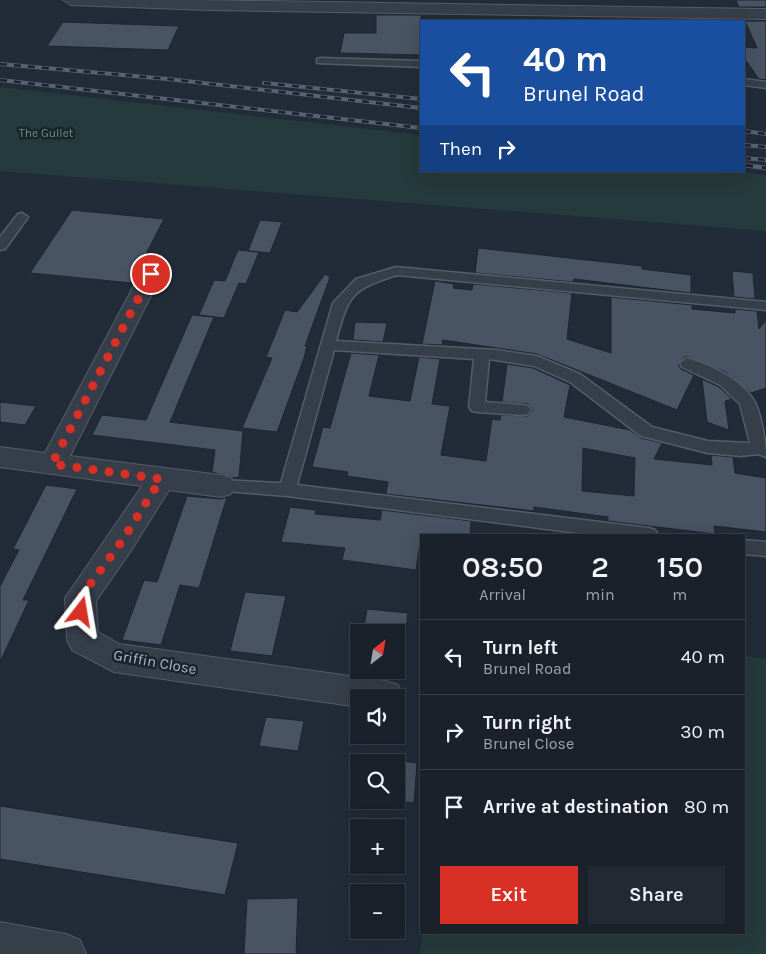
<!DOCTYPE html>
<meta charset="utf-8">
<style>
:root{--surface:#1a212b;--page:#232933;--text:#f1f3f6;--muted:#9fa3a9;--line:#383e47;--accent:#d93025}
body{margin:0;font-family:Karla,sans-serif;background:var(--page);color:var(--text);height:100vh;display:flex;flex-direction:column;font-size:19px;white-space:nowrap}
*{box-sizing:border-box;margin:0}
p{font-size:16px;color:var(--muted)}
.icon{flex:none;width:28px;height:28px;fill:none;stroke:currentColor;stroke-width:2;stroke-linecap:round;stroke-linejoin:round}
.map{position:relative;flex:1;overflow:hidden}
.details{position:absolute;left:420px;top:534px;width:325px;height:400px;display:flex;flex-direction:column;background:var(--surface);border-radius:0px;box-shadow:0 5px 20px #0002,0 0 0 1px var(--line)}
.details>*{flex:none}
.top-card{position:absolute;left:420px;top:20px;width:325px;height:152px;border-radius:0px;box-shadow:0 5px 20px #0002,0 0 0 1px var(--line);background:#1a4fa0;color:#fff;overflow:hidden}
.needle{width:32px;rotate:31deg}
.tools{position:absolute;left:350px;top:624px;display:grid;gap:10px}
.tools a{display:grid;place-items:center;width:55px;height:55px;border-radius:0px;background:var(--surface);box-shadow:0 5px 20px #0002,0 0 0 1px var(--line);font-size:25px}
.pin{position:absolute;display:grid;place-items:center;width:42px;height:42px;color:#fff;margin:-21px;border:2px solid #fff;border-radius:50%;box-shadow:0 1px 5px #0007}
.me{position:absolute;width:55px;margin:-28px;rotate:14deg;stroke-linejoin:round;filter:drop-shadow(0 0 4px #0008)}
.turn{display:flex;align-items:center;gap:18px;height:105px;padding:0 20px;font-size:22px}
.turn .icon{width:65px;height:65px;stroke-width:2.5}
.turn b{display:block;font-size:35px;line-height:42px}
.then{display:flex;align-items:center;height:48px;padding:0 20px;background:#0003;gap:10px;font-size:19px}
.eta{display:flex;justify-content:space-evenly;align-items:center;height:85px;text-align:center}
.eta b{font-size:30px;font-weight:600;line-height:35px}
.cta{display:flex;gap:10px;margin-top:auto;padding:10px 20px}
.cta a{flex:1;height:58px;border-radius:0px;background:var(--accent);color:#fff;font-size:20px;font-weight:600;line-height:58px;text-align:center}
.cta a+a{background:var(--page);color:var(--text)}
ul{padding:0;list-style:none}
li{display:flex;align-items:center;gap:15px;height:75px;padding:0 20px;border-top:1px solid var(--line)}
li div{flex:1}
li b{display:block;font-size:19px}
li em{font-style:normal}
.map>svg:first-child{display:block}
.green{fill:#253a3c}
.building{fill:#485363;stroke:#1d2531;fill-rule:evenodd}
.lines{fill:none;stroke-linecap:round;stroke-linejoin:round}
.service-casing{stroke:#545c68;stroke-width:3}
.minor-casing{stroke:#545c68;stroke-width:2}
.tertiary-casing{stroke:#545c68;stroke-width:2}
.service{fill:#363e4a;fill-rule:evenodd}
.minor{fill:#363e4a;fill-rule:evenodd}
.tertiary{fill:#363e4a;fill-rule:evenodd}
.rail-far1-casing{stroke:#586271;stroke-width:4}
.rail-casing{stroke:#586271;stroke-width:4.5}
.rail-far1{stroke:#1b232e;stroke-width:2.5;stroke-dasharray:7;stroke-linecap:butt}
.rail{stroke:#1b232e;stroke-width:3;stroke-dasharray:9;stroke-linecap:butt}
.route{stroke:#d93025;stroke-width:9;stroke-dasharray:0 16.2}
.labels{text-anchor:middle;dominant-baseline:central;stroke-width:5;stroke-linejoin:round;paint-order:stroke}
.far-park-label{font-size:12px;fill:#689673;stroke:#1b232e}
.street-label{font-size:15px;fill:#b1b9c6;stroke:#1b232e}
</style>
<div class="map">
<svg width="766" height="954" viewBox="0 0 766 954">
<rect width="100%" height="100%" fill="#222c39"/>
<path class="green" d="M0,87L421,135V171H733L766,175V231L0,171Z
M744,656L766,659V954H420L423,933L744,932Z"/>
<path class="building" d="M736,0H766V7H739Z
M376,15H421V55L340,53L344,33H376Z
M745,21H766V80L759,79L744,58V47L757,48Z
M63,22L179,26L168,50L47,46Z
M72,210L164,219L131,283L30,273Z
M260,220L282,222L270,253L248,251Z
M478,248L642,266V269L691,275V293L574,279L573,282L475,273Z
M238,250L259,252L246,284L239,283L224,318L199,315L214,280L225,281Z
M732,271L753,273L755,299L734,297Z
M325,274L330,277L305,346H307L304,358L277,432L242,428L272,358L266,357L285,310L297,312Z
M435,281L454,284L453,288L472,290L473,284L572,293L567,339L611,353V297L692,305V309L735,313V309L757,311L759,329L766,320V388L751,393L725,372L686,356L678,364L681,369L694,375L677,410L537,354L443,340L442,345L422,344Z
M192,315L214,317L170,422L243,431L239,477L233,478L212,472L215,450L92,435L102,415L146,420Z
M355,322L387,323L383,342L353,340Z
M351,353L379,355L369,396L410,401L419,357L440,359L432,404L450,406L441,455L486,461L492,419L500,420L501,415L528,416L533,410L528,404L502,402L507,364L533,368L570,385L564,417L630,430L641,438L662,443L654,459L712,465L711,455L733,457L735,473L766,478V532L714,526L715,534L608,521V517L534,507V511L386,494L388,482L347,476L348,472L312,467L323,427L330,428ZM583,448L635,458L634,496L582,491Z
M702,379L719,387L732,399L725,401L729,430L707,422Z
M0,402L36,406L25,425L0,422Z
M46,485L77,489L23,600H29L0,662V586L19,550L13,549Z
M187,496L221,499L227,497L199,588L180,585L161,645L122,640L144,580L157,582Z
M290,507L316,510L315,514L380,520L382,510L471,521L470,535H421L416,570L342,560L345,548L281,542Z
M245,592L286,596L272,656L230,651Z
M367,609L408,613L400,676L357,671L359,661V670H396V632H363Z
M266,717L304,721L298,751L259,746Z
M388,759L417,763L414,803L391,800H396V762H388Z
M358,761L371,762H359V800H383V807L352,803Z
M0,806L238,843L225,895L0,859Z
M298,898L296,954H244L247,899Z"/>
<g class="lines">
<defs>
<path id="service" d="M321,58L421,61V67L317,63V59Z
M744,79L766,82V88L744,85Z
M22,213L28,217L5,249L0,250V237L18,214Z
M396,267L766,302V310L397,275C350,290 349,295 336,341L497,350L537,356L580,374L652,427L708,441L750,443L740,404L720,385L682,367L680,363L687,358C710,365 740,379 753,399C761,411 766,443 766,457L758,454L741,456L708,453L641,436L570,382L534,366L489,359L485,402L523,405L528,406L531,410L528,414L523,415L477,412L472,411L469,407L474,359L334,350L297,485L649,528L655,530L658,535H594L287,496L215,490L213,486L215,482L221,480L281,483L333,303L356,279Z
M744,540L766,542V556L744,554Z"/>
<path id="minor" d="M151,267L159,269L162,274L70,456L221,475L231,478L235,486L231,494L221,497L169,490L132,549L96,601L98,632L119,644L386,681L398,685L403,696L398,707L396,698H359V707L114,672L72,650L67,640L65,598L142,486L0,467V447L45,453L140,274L143,269Z
M0,922L66,934L80,940L86,954H0Z"/>
<path id="tertiary" d="M63,0H200L766,9V19L210,10L71,5Z"/>
</defs>
<use href="#service" class="service-casing"/>
<use href="#minor" class="minor-casing"/>
<use href="#tertiary" class="tertiary-casing"/>
<use href="#service" class="service"/>
<use href="#minor" class="minor"/>
<use href="#tertiary" class="tertiary"/>
<defs>
<path id="rail-far1" d="M0,64L168,79L421,108
M0,80L421,128
M264,83L421,99
M744,131L766,134
M744,145L766,147
M744,158L766,160"/>
<path id="rail" d="M744,165L766,168"/>
</defs>
<use href="#rail-far1" class="rail-far1-casing"/>
<use href="#rail" class="rail-casing"/>
<use href="#rail-far1" class="rail-far1"/>
<use href="#rail" class="rail"/>
</g>
<g class="lines">
<path class="route" d="M81,612L80,598L122,541L161,479L52,464L151,274"/>
</g>
<g class="labels">
<g class="far-park-label">
<text x="46" y="133">The Gullet</text>
</g>
<g class="street-label">
<text transform="translate(155 662) rotate(10)">Griffin Close</text>
</g>
</g>
</svg>
<div class="tools">
<a><svg class="needle" viewBox="-14 -14 28 28"><path d="M0-13l5 13h-10z" fill="#e53935"/><path d="M0 13l5-13h-10z" fill="#9fa3a9"/></svg></a>
<a><svg class="icon" aria-label="sound" viewBox="0 0 24 24"><path d="M4 9h4l5-4v14l-5-4H4zM17 9q2 3 0 6"/></svg></a>
<a><svg class="icon" aria-label="search" viewBox="0 0 24 24"><circle cx="10" cy="10" r="6"/><path d="M15 15l6 6"/></svg></a>
<a>+</a>
<a>−</a>
</div>
<div class="pin" style="left:151px;top:274px;background:#d93025"><svg class="icon" aria-label="arrive" viewBox="0 0 24 24"><path d="M6 21V4h12l-3 4 3 4H6"/></svg></div>
<svg class="me" style="left:81px;top:612px" viewBox="-20 -20 40 40"><path d="M0-17L14 15 0 8-14 15z" fill="#d93025" stroke="#fff" stroke-width="4"/></svg>
<div class="top-card">
<div class="turn"><svg class="icon" aria-label="left" viewBox="0 0 24 24"><path d="M17 20v-9H6M10 6l-5 5 5 5"/></svg><div><b>40 m</b>Brunel Road</div></div>
<div class="then">Then<svg class="icon" aria-label="right" viewBox="0 0 24 24"><path d="M7 20v-9h11M14 6l5 5-5 5"/></svg></div>
</div>
<section class="details">
<div class="eta">
<div><b>08:50</b><p>Arrival</p></div>
<div><b>2</b><p>min</p></div>
<div><b>150</b><p>m</p></div>
</div>
<ul>
<li><svg class="icon" aria-label="left" viewBox="0 0 24 24"><path d="M17 20v-9H6M10 6l-5 5 5 5"/></svg><div><b>Turn left</b><p>Brunel Road</p></div><em>40 m</em></li>
<li><svg class="icon" aria-label="right" viewBox="0 0 24 24"><path d="M7 20v-9h11M14 6l5 5-5 5"/></svg><div><b>Turn right</b><p>Brunel Close</p></div><em>30 m</em></li>
<li><svg class="icon" aria-label="arrive" viewBox="0 0 24 24"><path d="M6 21V4h12l-3 4 3 4H6"/></svg><div><b>Arrive at destination</b></div><em>80 m</em></li>
</ul>
<div class="cta"><a>Exit</a><a>Share</a></div>
</section>
</div>
